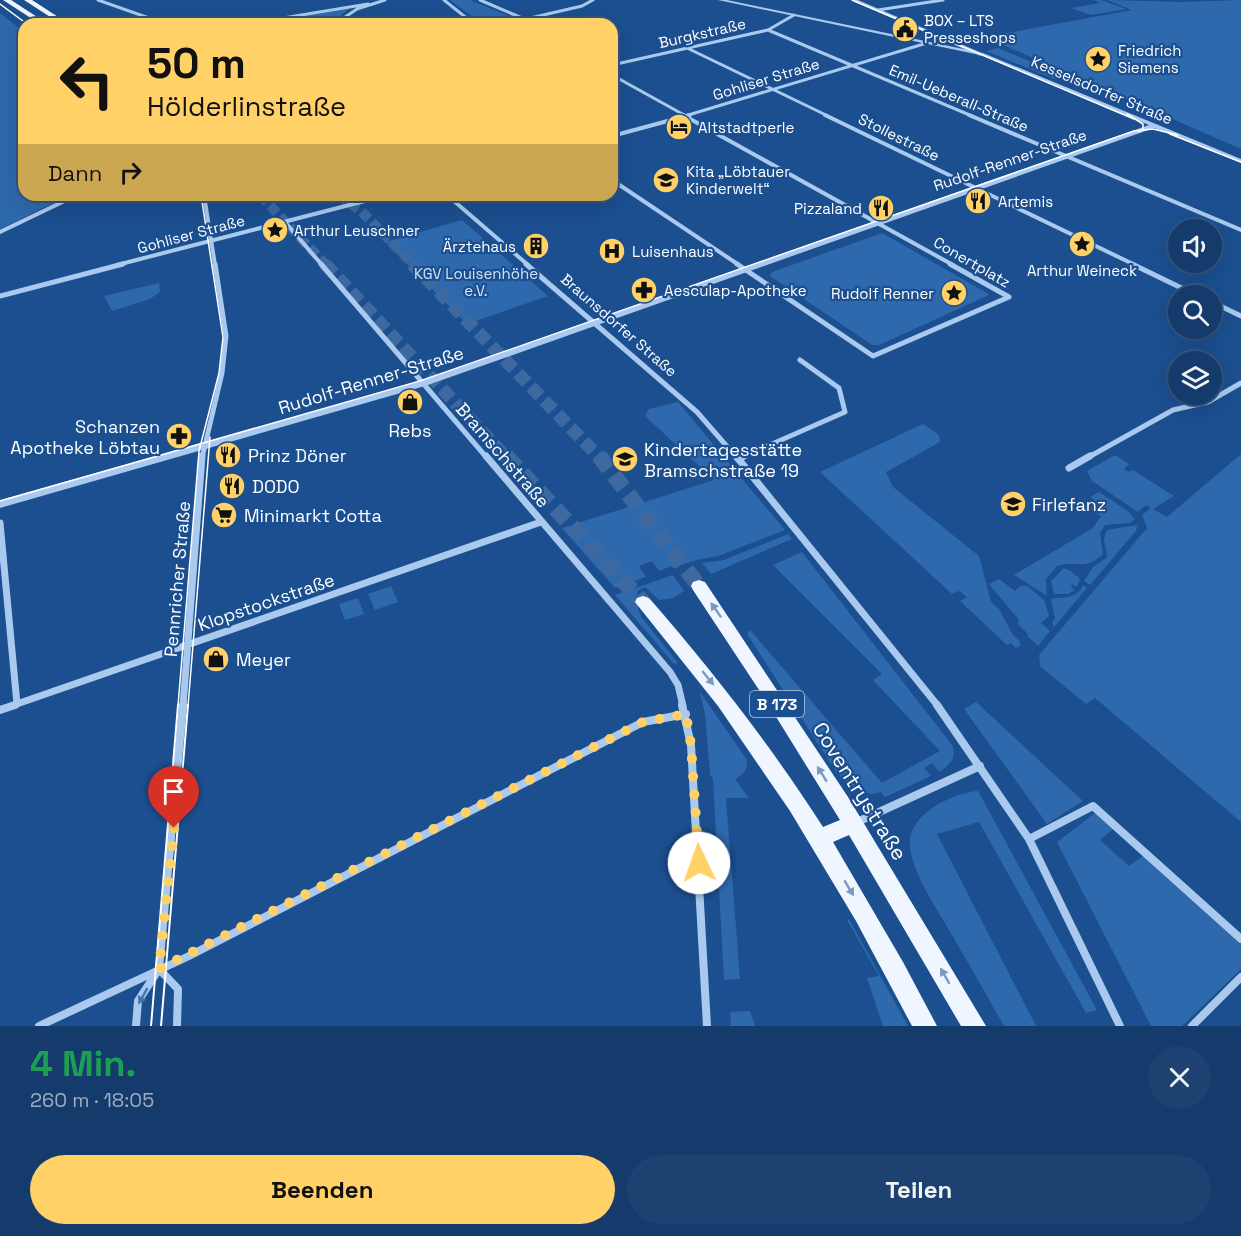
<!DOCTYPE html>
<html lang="de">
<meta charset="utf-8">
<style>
:root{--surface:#143b6b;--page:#1d4271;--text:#f1f3f6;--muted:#9dadc1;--line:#33557e;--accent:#ffd166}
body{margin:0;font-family:"Space Grotesk",sans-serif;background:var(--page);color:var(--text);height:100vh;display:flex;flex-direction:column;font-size:22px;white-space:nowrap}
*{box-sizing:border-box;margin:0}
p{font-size:20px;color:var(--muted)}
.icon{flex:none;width:33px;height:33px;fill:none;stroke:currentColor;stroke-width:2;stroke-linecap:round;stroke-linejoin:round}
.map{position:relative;height:1026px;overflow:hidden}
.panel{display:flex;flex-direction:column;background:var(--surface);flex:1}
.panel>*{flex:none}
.guide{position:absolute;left:18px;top:18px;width:600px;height:183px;border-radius:18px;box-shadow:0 6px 24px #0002,0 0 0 2px var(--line);background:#ffd166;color:#111;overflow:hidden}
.fabs{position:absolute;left:1168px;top:219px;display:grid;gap:12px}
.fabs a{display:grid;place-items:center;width:54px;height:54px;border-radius:50%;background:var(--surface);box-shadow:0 6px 24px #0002,0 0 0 2px var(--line);font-size:30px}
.pin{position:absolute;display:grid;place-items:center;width:51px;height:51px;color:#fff;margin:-62px -26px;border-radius:50% 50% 50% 0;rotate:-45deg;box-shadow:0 0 6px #0007}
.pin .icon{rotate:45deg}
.me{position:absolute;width:66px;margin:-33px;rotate:357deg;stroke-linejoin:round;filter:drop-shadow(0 0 4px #0008)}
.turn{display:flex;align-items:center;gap:21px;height:126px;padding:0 30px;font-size:27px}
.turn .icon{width:78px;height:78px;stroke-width:2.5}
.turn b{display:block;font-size:42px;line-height:51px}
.then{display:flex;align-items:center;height:57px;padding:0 30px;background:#0003;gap:12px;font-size:22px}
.round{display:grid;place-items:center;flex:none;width:63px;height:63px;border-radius:32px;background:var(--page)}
.overview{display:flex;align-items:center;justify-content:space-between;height:102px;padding:0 30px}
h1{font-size:36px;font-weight:600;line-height:45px;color:#1e9e55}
.button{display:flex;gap:12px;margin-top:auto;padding:12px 30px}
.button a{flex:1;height:69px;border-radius:36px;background:var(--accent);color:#111;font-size:24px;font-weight:600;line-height:69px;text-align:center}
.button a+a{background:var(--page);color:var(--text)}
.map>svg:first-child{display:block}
.green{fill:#2e69ad}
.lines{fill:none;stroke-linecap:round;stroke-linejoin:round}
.primary-tunnel-far2{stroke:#3d69a0;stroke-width:10;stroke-dasharray:10 4.5;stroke-linecap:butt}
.primary-tunnel-far1{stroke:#3d69a0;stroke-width:13;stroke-dasharray:13 6;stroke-linecap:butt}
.primary-tunnel{stroke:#3d69a0;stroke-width:16;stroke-dasharray:16 8;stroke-linecap:butt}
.minor-far4{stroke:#a9c9ee;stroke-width:3}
.minor-far3{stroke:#a9c9ee;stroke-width:4}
.minor-far2{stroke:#a9c9ee;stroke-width:5}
.minor-far1{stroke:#a9c9ee;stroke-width:7}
.minor{stroke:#a9c9ee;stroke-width:8}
.tertiary{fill:#a9c9ee;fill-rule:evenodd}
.primary{fill:#f0f6ff;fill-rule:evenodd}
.tram-far1{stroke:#fff;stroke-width:1.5}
.tram{stroke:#fff;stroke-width:2}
.oneway{fill:#7b9ac1}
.oneway2{fill:#4674ac}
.route{stroke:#ffd166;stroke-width:10;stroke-dasharray:0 18}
.labels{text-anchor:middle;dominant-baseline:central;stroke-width:4.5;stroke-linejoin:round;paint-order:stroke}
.far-poi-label{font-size:15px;fill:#fff;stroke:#1b4f8f;text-anchor:start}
.far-street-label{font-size:15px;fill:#fff;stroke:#1b4f8f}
.far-park-label{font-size:15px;fill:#cfe3fa;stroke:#1b4f8f}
.shield{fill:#1b4f8f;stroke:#bbcadd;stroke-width:1.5}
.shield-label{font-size:16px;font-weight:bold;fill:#fff}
.street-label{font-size:18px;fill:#fff;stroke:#1b4f8f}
.poi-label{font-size:18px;fill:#fff;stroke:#1b4f8f;text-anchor:start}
.near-street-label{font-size:21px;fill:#fff;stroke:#1b4f8f}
</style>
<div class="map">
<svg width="1241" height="1026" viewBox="0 0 1241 1026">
<rect width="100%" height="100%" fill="#1b4f8f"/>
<path class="green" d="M450,0H470L528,24H482Z
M1094,0H1101L1126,9L1091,15L1071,8L1100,3Z
M1107,0L1181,2L1241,0V149L985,37L1132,10Z
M350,8L330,24H257L316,11Z
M0,13L24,32V195H70L0,229Z
M998,48L1065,76L1054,79L986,51Z
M462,220L548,296L467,324L385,242Z
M882,233L987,293L989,295L879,345H872L770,276L772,272Z
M159,283L160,292L150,299L112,311L104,296Z
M678,402L785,530L718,556L696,560L672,568L671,566L659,571L652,561L639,566L646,577L615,588L562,528L714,480L645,416L649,409Z
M923,424L939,435L940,442L886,472L893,487L979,556L991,602L999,609L1013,635L1020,641V646L1016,648L1011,643L1007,645L960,601L967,597L959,591L952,594L820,472Z
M1241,454V822L1095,698L1086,704L1040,666L1039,655L1147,528L1142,515L1151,508L1146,505L1138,512L1092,481L1087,471L1115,455L1129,464L1124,469L1129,472L1133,470L1174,496L1153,509L1167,517Z
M1099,492L1129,512L1135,519L1130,523L1105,525L1100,533L1103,554C1087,571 1076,560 1057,566L1046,579L1047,596L1014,575L1093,528L1101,516L1089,508L1098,503L1090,497Z
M1137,525L1136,531L1090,585L1084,581L1093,567L1107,557L1104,539L1107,530Z
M788,534L792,539L711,574L702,563L724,560Z
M802,552L952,745C957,759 950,764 939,772L932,763L924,768L931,776L885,797L881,792L873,794L861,792L850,786L837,773L747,634L750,630L882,783L940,751L873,680L882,674L773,565Z
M1064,568L1071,571L1080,579L1077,587L1072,584L1071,587L1075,590L1068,594H1054L1051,581Z
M673,575L684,591L673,598L659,600L645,587L638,591L635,602L642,618L678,663L674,664L615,595Z
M999,579L1015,591L1020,586H1027L1044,600L1049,616L1041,623L1050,631L1038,646L1027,636L1028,634L1018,624L1019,620L989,584Z
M1083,585L1087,588L1054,627L1052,623L1055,618L1051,599C1063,596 1077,600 1083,585Z
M391,586L398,602L375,610L368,594Z
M358,598L364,614L345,620L339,604Z
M700,692L747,760C747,771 744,774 735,779L749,798H726L740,979L724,980L713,779L710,775L705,715Z
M976,702L1083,801L1047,824L964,709Z
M978,791L1097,1010L1086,1013L979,822L937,834L1036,1026H1004C986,994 968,962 949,930C935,905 914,877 910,847C906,815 952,793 978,791Z
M1095,813L1113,829L1100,840L1129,866L1143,856L1241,945V969L1182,1026H1151L1057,842Z
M849,919L908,1026H883L867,978L879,976L847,920Z
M750,1011L755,1026H728L731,1025L730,1012Z"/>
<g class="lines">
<path class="primary-tunnel-far2" d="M260,195L326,265
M338,195L361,211L414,265"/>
<path class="primary-tunnel-far1" d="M325,264L507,458
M412,264L600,458"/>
<path class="primary-tunnel" d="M506,456L643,602
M599,456L699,586"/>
<path class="minor-far4" d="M98,0L166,24
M444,0L474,24
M480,0L536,24
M854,0L980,54
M878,10L943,0
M526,19L582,6L593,0
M247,24L368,4
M335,24L357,9L385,0
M768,30L972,116
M687,48L828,116
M612,65L768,30L794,15
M612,75L686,116
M685,116L927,43"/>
<path class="minor-far3" d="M683,115L953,265
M825,115L1135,265
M969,115L1241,230
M612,136L690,115
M612,180L739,265
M204,195L215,265
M447,195L528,265
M285,222L322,265
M0,232L77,195
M117,265L388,195"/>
<path class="minor-far2" d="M321,264L487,458
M526,264L697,412L737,458
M737,264L873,356L1009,297L950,264
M1132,264L1198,296
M0,296L123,264
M1212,302L1241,316
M202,458L222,373L226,336L215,264
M740,458L845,412L839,388L800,360
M1087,458L1173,410L1208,402L1241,383"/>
<path class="minor-far1" d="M486,456L670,672L678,685L683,706
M736,456L938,706
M738,459L744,456
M1069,468L1090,456
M0,523L17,704
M11,706L541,522
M183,706L202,456"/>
<path class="minor" d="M682,705L691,745L707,1026
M937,705L1029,839L1120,1026
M0,710L15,705
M855,823L980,766
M1029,839L1093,806L1241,939
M159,969L178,989L177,1026
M39,1026L189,956L643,722L686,714
M136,1026L138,1001L159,969L183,705
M1192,1026L1241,977"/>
<path class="tertiary" d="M718,0H727L983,53L1241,159V163L1154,128L425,386L0,508V500L419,382L1149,125L980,55Z"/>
<path class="primary" d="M3,0H11L48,24H40Z
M24,0H32L69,24H61Z
M699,580L705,582L848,797L986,1026H961L849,835L833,842L903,962L937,1026H912L856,921L790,811L718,706L635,602L637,598L643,596L649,598C712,670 771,746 823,827L840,820L765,699L693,590L691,586L693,582Z"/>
<path class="tram-far1" d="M852,0L1134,119
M0,4L27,24
M1127,114L1143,124V129L1139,132
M1170,134L1241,162
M0,501L420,381L1134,131L1153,129L1178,135
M178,706L199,451L219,373L223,337L201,195
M188,706L210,437"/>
<path class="tram" d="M151,1026L178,705
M161,1026L188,705"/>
</g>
<defs><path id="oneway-solid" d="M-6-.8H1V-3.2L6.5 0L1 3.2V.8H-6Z" transform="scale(1.5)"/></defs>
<g class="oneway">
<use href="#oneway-solid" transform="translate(716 610) rotate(-125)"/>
<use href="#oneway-solid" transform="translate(708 678) rotate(51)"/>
<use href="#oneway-solid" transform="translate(822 774) rotate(-122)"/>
<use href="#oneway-solid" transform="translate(849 888) rotate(59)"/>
<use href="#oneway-solid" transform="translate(945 976) rotate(-120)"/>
</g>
<use class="oneway2" href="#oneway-solid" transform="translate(143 996) rotate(119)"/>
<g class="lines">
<path class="route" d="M174,828L159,969L643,722L686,714L691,745L699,863"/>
</g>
<defs>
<symbol id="civic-disc" viewBox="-11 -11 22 22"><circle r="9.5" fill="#ffd166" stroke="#1b4f8f"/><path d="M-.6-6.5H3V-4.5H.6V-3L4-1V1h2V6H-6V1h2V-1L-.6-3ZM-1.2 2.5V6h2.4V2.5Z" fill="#111"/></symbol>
<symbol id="sight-disc" viewBox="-11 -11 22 22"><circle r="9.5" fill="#ffd166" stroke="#1b4f8f"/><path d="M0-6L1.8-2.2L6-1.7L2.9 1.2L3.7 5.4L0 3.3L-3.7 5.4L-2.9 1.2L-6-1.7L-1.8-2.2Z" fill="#111"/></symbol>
<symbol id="hotel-disc" viewBox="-11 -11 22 22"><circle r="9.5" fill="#ffd166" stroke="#1b4f8f"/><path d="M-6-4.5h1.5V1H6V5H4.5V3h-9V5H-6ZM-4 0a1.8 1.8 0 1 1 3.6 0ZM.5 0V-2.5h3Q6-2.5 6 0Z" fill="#111"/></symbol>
<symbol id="school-disc" viewBox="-11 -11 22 22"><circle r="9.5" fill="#ffd166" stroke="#1b4f8f"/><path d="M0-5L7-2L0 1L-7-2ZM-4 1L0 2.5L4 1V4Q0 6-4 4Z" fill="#111"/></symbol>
<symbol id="restaurant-disc" viewBox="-11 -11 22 22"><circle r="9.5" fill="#ffd166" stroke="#1b4f8f"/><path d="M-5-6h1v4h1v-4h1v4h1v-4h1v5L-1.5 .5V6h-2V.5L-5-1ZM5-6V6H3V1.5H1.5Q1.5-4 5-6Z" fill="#111"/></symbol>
<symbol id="building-disc" viewBox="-11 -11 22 22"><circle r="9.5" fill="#ffd166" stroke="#1b4f8f"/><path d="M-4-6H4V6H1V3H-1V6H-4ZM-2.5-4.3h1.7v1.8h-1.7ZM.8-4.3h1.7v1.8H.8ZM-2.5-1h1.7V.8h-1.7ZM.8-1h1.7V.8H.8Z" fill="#111"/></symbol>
<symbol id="hospital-disc" viewBox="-11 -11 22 22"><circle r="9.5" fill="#ffd166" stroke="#1b4f8f"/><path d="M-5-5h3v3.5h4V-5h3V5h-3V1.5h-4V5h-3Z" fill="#111"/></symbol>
<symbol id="pharmacy-disc" viewBox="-11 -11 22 22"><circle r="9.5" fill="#ffd166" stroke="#1b4f8f"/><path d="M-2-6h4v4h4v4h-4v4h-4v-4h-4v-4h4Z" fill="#111"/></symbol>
<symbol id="shop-disc" viewBox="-11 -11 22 22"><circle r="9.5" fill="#ffd166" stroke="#1b4f8f"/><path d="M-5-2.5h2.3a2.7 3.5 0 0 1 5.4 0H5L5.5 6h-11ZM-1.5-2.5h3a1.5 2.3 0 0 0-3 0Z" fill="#111"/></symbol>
<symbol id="supermarket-disc" viewBox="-11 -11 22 22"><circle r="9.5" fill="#ffd166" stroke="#1b4f8f"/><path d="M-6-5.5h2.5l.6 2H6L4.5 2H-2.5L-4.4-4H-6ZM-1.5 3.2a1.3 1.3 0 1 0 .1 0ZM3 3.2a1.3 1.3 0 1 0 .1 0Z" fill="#111"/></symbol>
</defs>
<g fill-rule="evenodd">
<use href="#civic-disc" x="890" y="14" width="30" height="30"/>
<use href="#sight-disc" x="1083" y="44" width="30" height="30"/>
<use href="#hotel-disc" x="664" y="112" width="30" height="30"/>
<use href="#school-disc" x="651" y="165" width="30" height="30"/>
<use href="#restaurant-disc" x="963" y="186" width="30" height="30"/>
<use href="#restaurant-disc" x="866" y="193" width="30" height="30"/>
<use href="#sight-disc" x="260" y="215" width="30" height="30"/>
<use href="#sight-disc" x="1067" y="229" width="30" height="30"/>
<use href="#building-disc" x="521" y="231" width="30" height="30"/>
<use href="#hospital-disc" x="597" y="236" width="30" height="30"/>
<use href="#pharmacy-disc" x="629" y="275" width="30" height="30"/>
<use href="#sight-disc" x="939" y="278" width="30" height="30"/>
<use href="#shop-disc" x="395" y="387" width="30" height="30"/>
<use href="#pharmacy-disc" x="164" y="421" width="30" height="30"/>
<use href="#restaurant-disc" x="213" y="440" width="30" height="30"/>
<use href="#school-disc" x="610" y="444" width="30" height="30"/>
<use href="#restaurant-disc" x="217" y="471" width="30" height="30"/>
<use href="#school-disc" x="998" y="489" width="30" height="30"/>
<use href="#supermarket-disc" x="209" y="500" width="30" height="30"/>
<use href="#shop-disc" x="201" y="644" width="30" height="30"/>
</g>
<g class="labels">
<g class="far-poi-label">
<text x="924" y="20">BOX – LTS<tspan x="924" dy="17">Presseshops</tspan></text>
<text x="1118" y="50">Friedrich<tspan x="1118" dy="17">Siemens</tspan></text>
<text x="698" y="127">Altstadtperle</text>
<text x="686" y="171">Kita „Löbtauer<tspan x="686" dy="17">Kinderwelt“</tspan></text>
<text x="998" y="201">Artemis</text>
<text x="862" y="208" text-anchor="end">Pizzaland</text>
<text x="294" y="230">Arthur Leuschner</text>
<text x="516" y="246" text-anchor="end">Ärztehaus</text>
<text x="632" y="251">Luisenhaus</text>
<text x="1082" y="270" text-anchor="middle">Arthur Weineck</text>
<text x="664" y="290">Aesculap-Apotheke</text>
<text x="934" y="293" text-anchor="end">Rudolf Renner</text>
</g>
<g class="far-street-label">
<text transform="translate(702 33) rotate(-13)">Burgkstraße</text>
<text transform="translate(766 79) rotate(-17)">Gohliser Straße</text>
<text transform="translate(1102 90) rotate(23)">Kesselsdorfer Straße</text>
<text transform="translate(959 98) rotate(23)">Emil-Ueberall-Straße</text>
<text transform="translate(899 137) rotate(26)">Stollestraße</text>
<text transform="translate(1010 160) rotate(-19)">Rudolf-Renner-Straße</text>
<text transform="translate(191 234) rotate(-15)">Gohliser Straße</text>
<text transform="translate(972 262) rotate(30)">Conertplatz</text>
<text transform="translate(619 325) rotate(41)">Braunsdorfer Straße</text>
</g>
<g class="far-park-label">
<text x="476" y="273">KGV Louisenhöhe<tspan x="476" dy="17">e.V.</tspan></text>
</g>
<rect class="shield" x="750" y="691" width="54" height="26" rx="4.5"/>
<g class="shield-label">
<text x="777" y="704">B 173</text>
</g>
<g class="street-label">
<text transform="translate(371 380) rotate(-17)">Rudolf-Renner-Straße</text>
<text transform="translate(503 455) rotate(49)">Bramschstraße</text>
<text transform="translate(177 579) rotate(-85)">Pennricher Straße</text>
<text transform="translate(266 602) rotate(-19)">Klopstockstraße</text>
</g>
<g class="poi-label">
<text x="160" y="426" text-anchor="end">Schanzen<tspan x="160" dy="21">Apotheke Löbtau</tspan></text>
<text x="410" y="430" text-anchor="middle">Rebs</text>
<text x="644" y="449">Kindertagesstätte<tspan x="644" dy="21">Bramschstraße 19</tspan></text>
<text x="248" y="455">Prinz Döner</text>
<text x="252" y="486">DODO</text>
<text x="1032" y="504">Firlefanz</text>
<text x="244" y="515">Minimarkt Cotta</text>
<text x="236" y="659">Meyer</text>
</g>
<g class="near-street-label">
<text transform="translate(860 791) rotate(58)">Coventrystraße</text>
</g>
</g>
</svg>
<div class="fabs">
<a><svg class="icon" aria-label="sound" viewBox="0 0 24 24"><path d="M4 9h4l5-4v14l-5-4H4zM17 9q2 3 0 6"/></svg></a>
<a><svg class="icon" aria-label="search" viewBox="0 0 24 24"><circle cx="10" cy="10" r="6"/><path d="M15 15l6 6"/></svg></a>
<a><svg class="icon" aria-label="layers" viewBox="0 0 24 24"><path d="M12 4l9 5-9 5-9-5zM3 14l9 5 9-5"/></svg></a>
</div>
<div class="pin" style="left:174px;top:828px;background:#d93025"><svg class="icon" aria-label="arrive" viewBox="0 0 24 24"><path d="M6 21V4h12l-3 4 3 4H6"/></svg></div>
<svg class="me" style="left:699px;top:863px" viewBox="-20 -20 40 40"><circle r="19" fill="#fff"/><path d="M0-13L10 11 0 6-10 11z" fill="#ffd166"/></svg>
<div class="guide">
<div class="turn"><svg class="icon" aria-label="left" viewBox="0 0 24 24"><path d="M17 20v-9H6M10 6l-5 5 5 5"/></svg><div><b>50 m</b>Hölderlinstraße</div></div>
<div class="then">Dann<svg class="icon" aria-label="right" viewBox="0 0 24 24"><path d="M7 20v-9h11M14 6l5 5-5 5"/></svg></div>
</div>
</div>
<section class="panel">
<div class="overview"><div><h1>4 Min.</h1><p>260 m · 18:05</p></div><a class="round"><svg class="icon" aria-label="close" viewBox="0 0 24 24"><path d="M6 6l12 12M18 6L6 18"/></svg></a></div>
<div class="button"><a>Beenden</a><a>Teilen</a></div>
</section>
